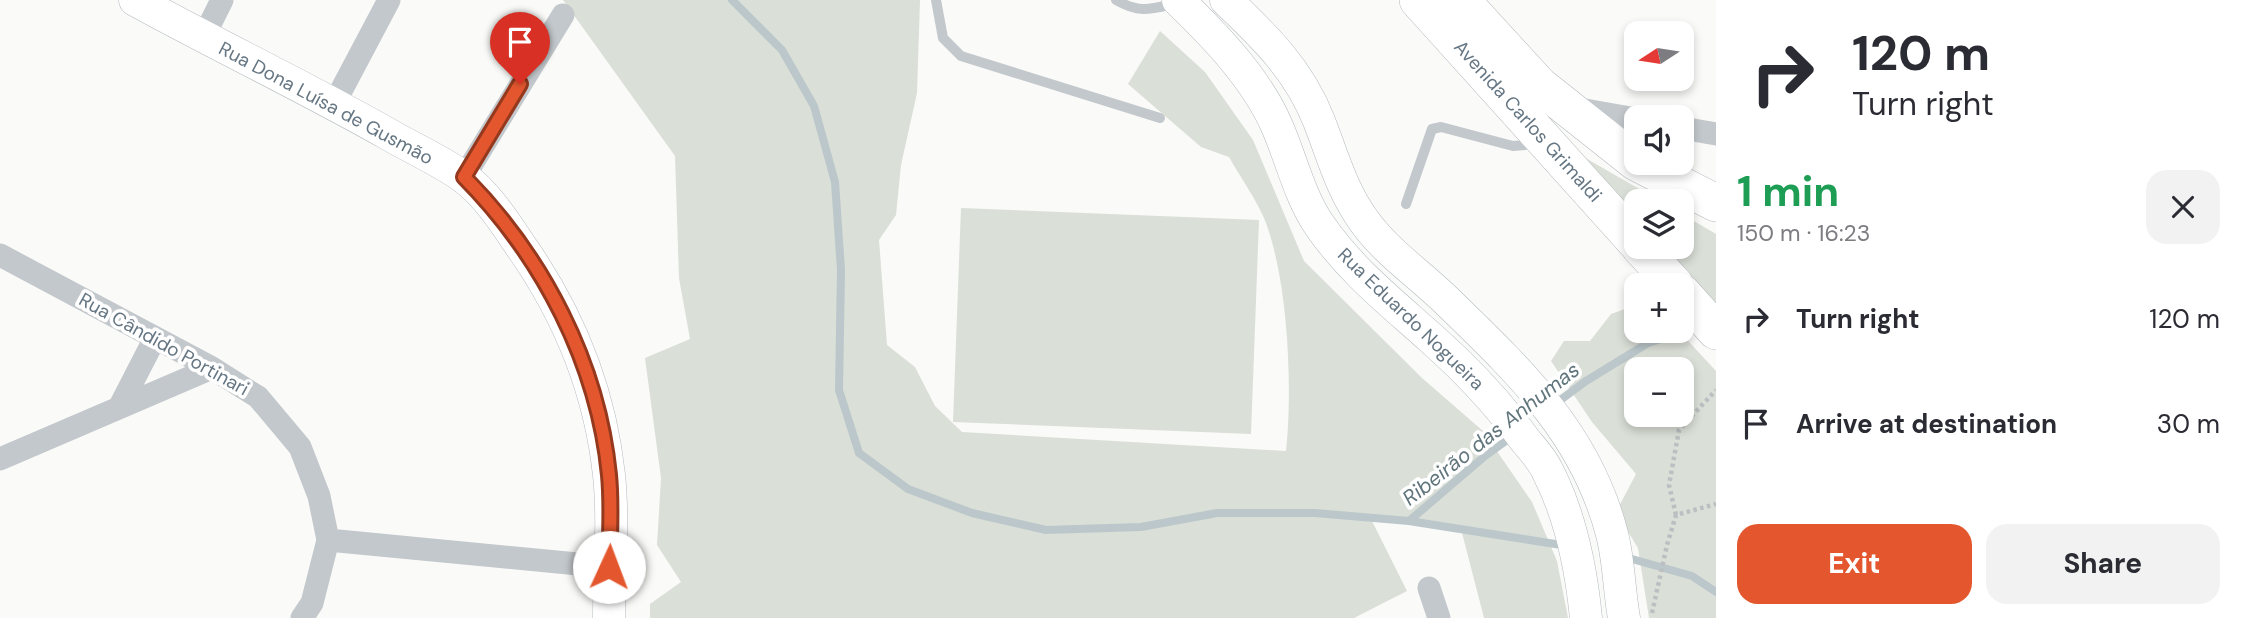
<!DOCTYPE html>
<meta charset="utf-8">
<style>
:root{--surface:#fff;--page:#f2f2f3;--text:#2b2b33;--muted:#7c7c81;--accent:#e4572e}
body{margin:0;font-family:"DM Sans",sans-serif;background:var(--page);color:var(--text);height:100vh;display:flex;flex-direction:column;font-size:26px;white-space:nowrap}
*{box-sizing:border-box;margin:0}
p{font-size:23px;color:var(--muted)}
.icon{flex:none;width:38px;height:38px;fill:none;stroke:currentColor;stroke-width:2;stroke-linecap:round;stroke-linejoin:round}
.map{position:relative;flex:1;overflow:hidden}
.details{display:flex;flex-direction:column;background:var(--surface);width:525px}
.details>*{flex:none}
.banner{background:#fff;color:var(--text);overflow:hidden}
.needle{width:46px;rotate:258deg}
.buttons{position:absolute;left:1624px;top:21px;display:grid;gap:14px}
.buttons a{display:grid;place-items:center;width:70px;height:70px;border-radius:14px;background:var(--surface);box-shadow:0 4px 10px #0003;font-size:35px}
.pin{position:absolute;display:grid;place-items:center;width:60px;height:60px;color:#fff;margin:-72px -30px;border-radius:50% 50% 50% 0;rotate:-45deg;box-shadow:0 0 7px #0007}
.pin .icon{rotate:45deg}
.me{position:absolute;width:77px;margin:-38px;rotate:2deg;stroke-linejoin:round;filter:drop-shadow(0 0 5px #0008)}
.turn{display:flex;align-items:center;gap:24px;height:147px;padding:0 21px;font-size:32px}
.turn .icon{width:91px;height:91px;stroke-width:2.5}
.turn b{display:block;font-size:49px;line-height:60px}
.round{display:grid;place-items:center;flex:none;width:74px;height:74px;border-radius:21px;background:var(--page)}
.headline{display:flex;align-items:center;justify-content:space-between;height:119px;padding:0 21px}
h1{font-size:42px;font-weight:700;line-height:52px;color:#1e9e55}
.button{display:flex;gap:14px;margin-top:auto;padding:14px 21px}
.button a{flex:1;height:80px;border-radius:21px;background:var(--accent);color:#fff;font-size:28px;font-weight:700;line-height:80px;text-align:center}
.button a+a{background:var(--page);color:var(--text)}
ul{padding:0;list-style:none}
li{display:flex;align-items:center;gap:21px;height:105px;padding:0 21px}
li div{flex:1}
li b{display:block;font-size:26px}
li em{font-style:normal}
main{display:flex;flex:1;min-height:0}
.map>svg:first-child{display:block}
.green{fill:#dadfd7;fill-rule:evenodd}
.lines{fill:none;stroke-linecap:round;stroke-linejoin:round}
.stream{stroke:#bbc7cb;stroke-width:8}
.secondary-casing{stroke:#b3babf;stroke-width:33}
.primary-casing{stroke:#b5babe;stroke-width:38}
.path{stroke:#bbbfc2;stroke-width:4.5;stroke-dasharray:3.5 3.5;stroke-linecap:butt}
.lane{stroke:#c3c8cc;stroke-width:10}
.street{stroke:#c3c8cc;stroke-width:23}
.secondary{stroke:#fff;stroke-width:32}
.primary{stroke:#fff;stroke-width:37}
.route-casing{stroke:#94391e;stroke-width:18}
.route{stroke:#e4572e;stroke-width:12}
.labels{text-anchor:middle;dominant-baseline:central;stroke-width:7;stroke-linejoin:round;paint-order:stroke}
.street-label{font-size:19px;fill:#657683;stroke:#fff}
.water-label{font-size:21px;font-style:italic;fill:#60757c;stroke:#fff}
</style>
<main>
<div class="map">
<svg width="1716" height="618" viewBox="0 0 1716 618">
<rect width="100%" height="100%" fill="#fafaf8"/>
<path class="green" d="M563,0H920L917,93L901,165L896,215L879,240L887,345L915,367L935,406L962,432L1286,451C1293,387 1288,277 1264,218C1255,197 1240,177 1229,157L1201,147L1128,84L1160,31L1205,72L1253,140L1304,261L1422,378L1483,431L1532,502L1557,561L1568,618H1484L1461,529L1370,517L1407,591L1354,618H650V604L681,582L657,545L661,478L645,358L690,339L679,278L675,156Z
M1582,156L1660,201H1636V229Z
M961,208L1259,220L1251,434L953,422Z
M1682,214L1716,234V314L1653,247H1682Z
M1636,305V331H1679L1716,371V618H1649L1638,548L1616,512L1636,474L1592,422L1551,361L1564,341H1590L1611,314ZM1636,369H1682V415H1636Z"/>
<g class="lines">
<path class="stream" d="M732,0L782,50L814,106L835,182L841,270L839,390L859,453L908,489L972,513L1046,530L1141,527L1217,513H1315L1409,521L1485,456L1514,435
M1555,404L1586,381L1648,343L1700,327
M1409,521L1568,546
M1625,557L1692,576L1716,592"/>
<defs>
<path id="secondary" d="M135,0C219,46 305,87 388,134C412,148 439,160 462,176C486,193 504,221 520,245C568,313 600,391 609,475C614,522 609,571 609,618
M1178,0C1215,36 1255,77 1276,124C1291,157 1299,196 1320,226C1351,271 1392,303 1432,339C1467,370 1498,403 1525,440C1533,450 1542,459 1547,470C1571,516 1581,567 1586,618
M1226,0C1265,37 1299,70 1319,121C1332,154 1341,188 1362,218C1384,251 1421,275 1449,303C1520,372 1586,434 1612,534C1619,561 1619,590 1624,618"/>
<path id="primary" d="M1418,0L1636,242
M1461,0L1540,86L1636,162
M1638,163L1716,203
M1640,247L1675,285
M1682,293L1716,331"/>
</defs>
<use href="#secondary" class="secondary-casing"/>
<use href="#primary" class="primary-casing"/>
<path class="path" d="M1676,515L1669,485L1679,430L1716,390
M1652,613L1667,545L1676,515L1716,504"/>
<path class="lane" d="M936,0L943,38L961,56L1160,118
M1116,0C1140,14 1151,9 1177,3
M1406,204L1432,129L1441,127L1513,146L1537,144"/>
<path class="street" d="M203,38L222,0
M334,104L389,0
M1574,108L1636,119
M1682,128L1716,134
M464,177L563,15
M0,255L212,368L258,397L300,447L319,496L328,540L312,603L302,618
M120,406L155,338
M0,459L212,368
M328,540L609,567
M1429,588L1439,618"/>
<use href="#secondary" class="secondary"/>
<use href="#primary" class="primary"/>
</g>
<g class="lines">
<defs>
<path id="route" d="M520,84L464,177C543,257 598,363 609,475C612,506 610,536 609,567"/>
</defs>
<use href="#route" class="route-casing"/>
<use href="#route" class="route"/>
</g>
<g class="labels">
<g class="street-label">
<text transform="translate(326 103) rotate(28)">Rua Dona Luísa de Gusmão</text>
<text transform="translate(1528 121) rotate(48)">Avenida Carlos Grimaldi</text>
<text transform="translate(1411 319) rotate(44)">Rua Eduardo Nogueira</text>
<text transform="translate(164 344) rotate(29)">Rua Cândido Portinari</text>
</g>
<g class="water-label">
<text transform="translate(1491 434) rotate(-38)">Ribeirão das Anhumas</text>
</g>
</g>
</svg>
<div class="buttons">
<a><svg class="needle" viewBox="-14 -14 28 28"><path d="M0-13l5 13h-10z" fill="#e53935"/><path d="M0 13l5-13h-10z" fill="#7c7c81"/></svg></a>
<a><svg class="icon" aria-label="sound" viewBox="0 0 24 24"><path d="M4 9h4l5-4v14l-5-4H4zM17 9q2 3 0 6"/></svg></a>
<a><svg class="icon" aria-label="layers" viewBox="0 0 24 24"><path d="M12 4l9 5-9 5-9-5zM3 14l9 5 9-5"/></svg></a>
<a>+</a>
<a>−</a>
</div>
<div class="pin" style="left:520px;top:84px;background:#d93025"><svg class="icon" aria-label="arrive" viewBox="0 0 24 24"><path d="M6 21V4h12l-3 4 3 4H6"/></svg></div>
<svg class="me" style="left:609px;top:567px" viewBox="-20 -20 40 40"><circle r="19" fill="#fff"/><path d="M0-13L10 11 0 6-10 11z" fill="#e4572e"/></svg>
</div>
<section class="details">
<div class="banner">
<div class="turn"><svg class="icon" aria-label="right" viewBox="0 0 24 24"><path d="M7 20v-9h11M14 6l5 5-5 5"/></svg><div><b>120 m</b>Turn right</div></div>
</div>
<div class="headline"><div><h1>1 min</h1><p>150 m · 16:23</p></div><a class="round"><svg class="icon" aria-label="close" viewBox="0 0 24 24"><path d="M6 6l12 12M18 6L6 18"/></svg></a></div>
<ul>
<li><svg class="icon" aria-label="right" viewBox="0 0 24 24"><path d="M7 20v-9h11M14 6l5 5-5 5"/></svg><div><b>Turn right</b></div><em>120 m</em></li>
<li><svg class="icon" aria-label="arrive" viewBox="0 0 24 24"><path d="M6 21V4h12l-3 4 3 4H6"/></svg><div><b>Arrive at destination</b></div><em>30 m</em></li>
</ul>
<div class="button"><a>Exit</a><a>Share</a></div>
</section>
</main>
